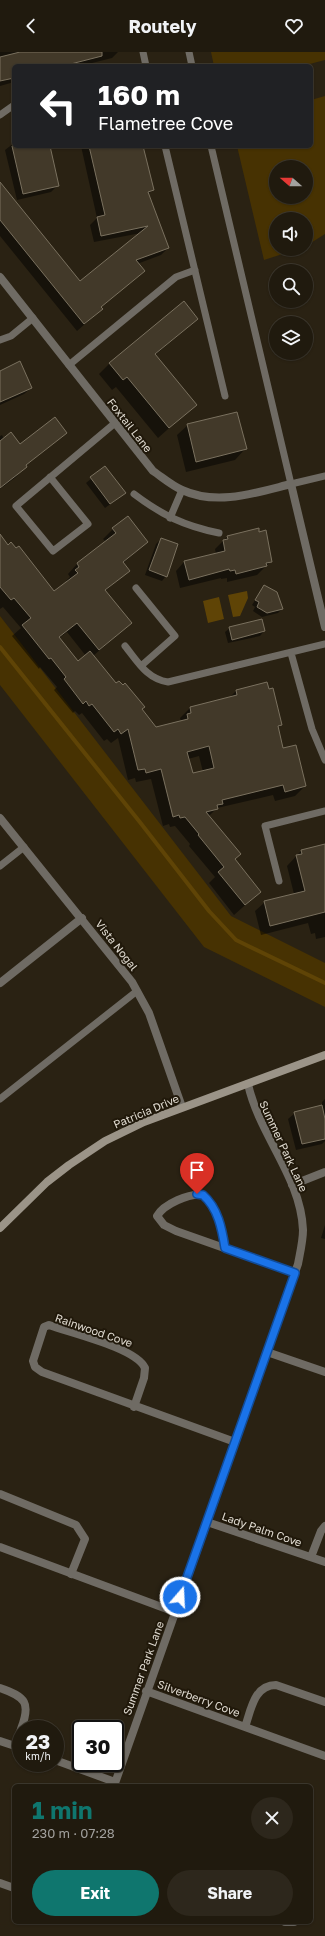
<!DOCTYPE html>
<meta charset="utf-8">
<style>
:root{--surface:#201a0e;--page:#2d271c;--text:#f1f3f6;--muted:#a2a19e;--line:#3d382e;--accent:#0f766e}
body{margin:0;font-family:"Golos Text",sans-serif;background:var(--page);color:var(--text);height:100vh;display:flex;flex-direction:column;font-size:15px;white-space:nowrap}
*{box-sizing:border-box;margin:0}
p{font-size:13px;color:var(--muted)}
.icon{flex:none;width:22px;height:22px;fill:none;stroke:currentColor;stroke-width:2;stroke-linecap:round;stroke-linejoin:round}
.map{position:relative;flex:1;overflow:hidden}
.sheet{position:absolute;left:12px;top:1732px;width:301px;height:140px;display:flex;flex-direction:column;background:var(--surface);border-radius:6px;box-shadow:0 1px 3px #0004,0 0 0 1px var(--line)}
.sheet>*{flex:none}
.hud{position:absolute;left:12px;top:12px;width:301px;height:84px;border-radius:6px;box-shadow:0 1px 3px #0004,0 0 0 1px var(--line);background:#202124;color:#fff;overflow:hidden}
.needle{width:26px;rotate:290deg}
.tools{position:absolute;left:269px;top:108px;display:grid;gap:8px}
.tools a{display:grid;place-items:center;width:44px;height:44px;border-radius:50%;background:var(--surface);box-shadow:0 1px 3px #0004,0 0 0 1px var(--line);font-size:20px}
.speed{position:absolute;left:12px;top:1668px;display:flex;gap:8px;font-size:20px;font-weight:700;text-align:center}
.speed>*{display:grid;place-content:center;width:52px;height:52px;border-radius:50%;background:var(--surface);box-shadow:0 1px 3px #0004,0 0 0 1px var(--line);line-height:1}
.speed small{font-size:10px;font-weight:400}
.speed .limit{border:2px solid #111;border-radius:6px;background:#fff;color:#111}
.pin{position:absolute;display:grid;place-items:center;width:34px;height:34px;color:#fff;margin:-41px -17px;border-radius:50% 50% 50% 0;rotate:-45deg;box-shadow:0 0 4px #0007}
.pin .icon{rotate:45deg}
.me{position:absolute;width:44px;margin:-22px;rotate:19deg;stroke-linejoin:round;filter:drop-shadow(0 0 3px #0008)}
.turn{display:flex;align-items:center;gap:14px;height:84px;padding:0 20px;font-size:18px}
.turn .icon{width:52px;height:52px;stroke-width:2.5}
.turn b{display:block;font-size:28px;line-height:34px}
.round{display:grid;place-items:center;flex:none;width:42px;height:42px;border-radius:21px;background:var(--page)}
.overview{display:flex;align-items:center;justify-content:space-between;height:68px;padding:0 20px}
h1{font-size:24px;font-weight:700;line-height:30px;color:var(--accent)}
.cta{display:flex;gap:8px;margin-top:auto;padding:8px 20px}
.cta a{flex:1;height:46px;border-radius:24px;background:var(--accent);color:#fff;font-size:16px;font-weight:700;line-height:46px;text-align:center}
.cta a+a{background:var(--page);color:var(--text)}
header{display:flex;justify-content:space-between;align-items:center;height:52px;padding:0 20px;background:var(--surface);font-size:18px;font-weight:700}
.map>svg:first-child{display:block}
.green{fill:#473202;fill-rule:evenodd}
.water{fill:#5f4406}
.shadow{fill:#0007;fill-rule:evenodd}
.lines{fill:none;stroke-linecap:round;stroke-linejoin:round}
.stream{stroke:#5f4406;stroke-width:4}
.building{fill:#423929;stroke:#7a715f;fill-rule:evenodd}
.lane{stroke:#6f6b64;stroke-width:7}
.street{stroke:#6f6b64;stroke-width:8}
.secondary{stroke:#9b9488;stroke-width:8}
.route-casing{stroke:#114b97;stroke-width:10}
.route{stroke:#1a73e8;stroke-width:7}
.labels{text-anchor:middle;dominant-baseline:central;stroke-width:4;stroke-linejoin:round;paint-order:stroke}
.street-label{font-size:11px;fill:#e0dbd1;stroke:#20180a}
</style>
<header><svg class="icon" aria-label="back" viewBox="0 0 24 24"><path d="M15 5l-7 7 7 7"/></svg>Routely<svg class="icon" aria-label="heart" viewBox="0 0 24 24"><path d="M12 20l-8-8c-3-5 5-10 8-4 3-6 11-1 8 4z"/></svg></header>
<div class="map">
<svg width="325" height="1884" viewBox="0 0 325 1884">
<rect width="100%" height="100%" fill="#2a2213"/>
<path class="green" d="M211,0H325V8L302,14H214Z
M325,44V182L306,194V167H276V197H298L264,208L237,94H311V48ZM276,115H306V145H276Z
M0,564L231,864L325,911V955L204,895L0,633Z"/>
<path class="water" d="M247,539L248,546L240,564L233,565L228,543Z
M219,545L224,567L208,571L203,549Z"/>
<path class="shadow" d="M0,0H118L112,6L80,14H14V30L0,34Z
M14,91V94H62L49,97L58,133L51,140L17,148L5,98Z
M81,94H142L153,138L148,142L168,196L161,203L137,212L100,255L102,257L77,279L0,184V131L80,231L141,181L94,190L90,173L97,166Z
M197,267L155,303L195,353L158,386L116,335L112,338L99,322L110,311Z
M0,319L31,336L24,342L0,353Z
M188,373L245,397L235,408L186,420L177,383Z
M65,381L25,414L16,425L0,437V384L2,383L4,387L20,393Z
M105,415L120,445L105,456L86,431Z
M113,477L147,490L122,512L128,519L105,539L131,571L93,604L116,633L141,658L156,676L181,669L180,666L190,656L229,646L236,639L267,631L281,673L278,676L283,697L305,734L295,744L275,749L273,743L217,756L209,764L234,808L260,840L234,863L209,831L215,825L189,794L190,792L175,774L170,775L169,772L163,774L151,727L136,730L135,726L128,728L118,686L111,691L107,687L104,689L82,661L79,663L75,659L73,661L54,638L57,635L40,615L39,617L12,584L21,576L3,555L0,557V484L54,541L67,530L66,529L70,525L68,522L77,512L106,490L103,487ZM67,580L86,604L78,610L59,586ZM199,704L203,720L192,722L188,707Z
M228,484L271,509L257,523L227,530V526L221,527V526L180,536L176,519L184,510L216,502L215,497Z
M161,487L166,524L162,529L145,523L156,492Z
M264,534L282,557L278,561L262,565L253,559L255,555L252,553Z
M230,576L264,579L260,584L228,591L225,580Z
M325,793V885L316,887L315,881L311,882L308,871L261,883L255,859L265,850L294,842L287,814L301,799Z
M325,1047V1089L322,1092L296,1098L288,1067L295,1061L322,1054V1050Z
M325,1173V1187L321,1186Z"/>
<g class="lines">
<path class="stream" d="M0,595L139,769L209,859L236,888L325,931"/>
</g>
<path class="building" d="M20,0H102V4L63,14H14V26L0,29V5Z
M12,94H50L59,134L23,142Z
M89,94H143L154,138L148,140L169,196L136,208L145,219L101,255L103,257L84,272L0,168V130L80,229L148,174L101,184L97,165L105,163Z
M184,249L198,267L155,302L197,353L169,376L127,325L123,328L109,311Z
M20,309L32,336L0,350V319Z
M237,360L247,397L196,410L187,372Z
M55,365L67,381L26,413L27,415L0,436V389L11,380L20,392Z
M105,414L126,441L110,452L90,425Z
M128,464L148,490L123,510L130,519L105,538L132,571L99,598L77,571L59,585L78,609L90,599L116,631L119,629L123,633L125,631L145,655L142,657L156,675L188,667L187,662L191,661L190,655L237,643L236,638L267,630L269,637L273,636L282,673L278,674L283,696L296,693L306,734L285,740L283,733L222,748L223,752L217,753L218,757L206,760L241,802L235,807L261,840L245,853L218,820L224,815L198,783L199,782L185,765L180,766L179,763L173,765L161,717L146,721L145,717L138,718L128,677L121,682L118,677L114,680L92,652L89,654L86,649L83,652L64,627L66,625L51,606L49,607L22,573L31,566L14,546L11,548L0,535V482L8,493L11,490L16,496L19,494L54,539L78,521L75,518L79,515L77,511L116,481L112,476ZM209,694L214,716L193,721L187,700Z
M259,476V480L266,478L272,510L266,511L267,514L236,522L235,518L230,519L229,517L189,528L184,509L225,499L223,488L228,487L227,484Z
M161,486L178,492L167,525L149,518Z
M264,533L277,540L283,557L267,561L257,555L259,550L255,548Z
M262,567L265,579L232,588L229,575Z
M325,792V860L270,874L264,849L305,839L296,803L302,802L301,798Z
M322,1053L325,1067V1087L302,1092L294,1060Z"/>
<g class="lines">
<path class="lane" d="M143,0L146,14
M189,0L192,14
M0,63L14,53
M165,94L225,344
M211,94L291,432L325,424
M0,288L11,284L33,266
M69,313L176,225L195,218
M50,425L88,472L53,499L16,454L115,371
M134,442C162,463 184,474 219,481
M170,466L182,438
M136,536L175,584L141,614
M125,594C138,610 147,627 168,630L325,592
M291,601L312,677L325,708
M0,814L24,795
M279,829L265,774L325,759
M0,1047L137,939"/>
<path class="street" d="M0,225L153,419C162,425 171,433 182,438C217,454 255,441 291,432L325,575
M0,766L132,930L149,961L182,1055
M0,931L82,866
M292,1133L325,1120
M225,1196C222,1177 218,1156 203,1143C189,1141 164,1152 157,1164L164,1173L176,1179L295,1221
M267,1300L325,1320
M134,1355L144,1326L145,1316C136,1296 71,1281 49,1273L44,1275L33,1309L35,1315L42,1320L235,1390
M0,1442L76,1473L85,1487L71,1522
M207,1470L325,1510
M0,1495L175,1560
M311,1505L321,1479L325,1474
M0,1636C26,1645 31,1651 21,1677
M146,1639L325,1704
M245,1675C251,1658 254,1633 276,1633L325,1650
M0,1689L21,1696
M15,1694L21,1677
M55,1708L115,1730
M114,1734L298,1212C300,1201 303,1189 303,1178C301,1125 259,1083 248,1032
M0,1831L14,1836
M285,1870H294"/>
<path class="secondary" d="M0,1176L47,1130L69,1113L105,1089L144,1070L325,1003"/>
</g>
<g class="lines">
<defs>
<path id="route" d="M180,1545L295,1221L225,1196C222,1177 218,1156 203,1143L197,1142"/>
</defs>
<use href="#route" class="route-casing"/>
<use href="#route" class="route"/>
</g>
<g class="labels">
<g class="street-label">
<text transform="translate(130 373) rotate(52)">Foxtail Lane</text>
<text transform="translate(117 893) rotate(52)">Vista Nogal</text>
<text transform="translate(146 1059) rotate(-23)">Patricia Drive</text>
<text transform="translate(284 1094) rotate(65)">Summer Park Lane</text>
<text transform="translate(94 1278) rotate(19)">Rainwood Cove</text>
<text transform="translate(262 1477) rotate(19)">Lady Palm Cove</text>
<text transform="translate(143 1616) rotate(-70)">Summer Park Lane</text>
<text transform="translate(199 1646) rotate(20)">Silverberry Cove</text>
</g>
</g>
</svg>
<div class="tools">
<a><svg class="needle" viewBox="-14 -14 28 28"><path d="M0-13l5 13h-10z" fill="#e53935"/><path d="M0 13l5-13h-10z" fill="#a2a19e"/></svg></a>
<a><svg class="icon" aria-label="sound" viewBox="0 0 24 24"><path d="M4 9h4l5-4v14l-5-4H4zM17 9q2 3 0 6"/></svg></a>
<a><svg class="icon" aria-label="search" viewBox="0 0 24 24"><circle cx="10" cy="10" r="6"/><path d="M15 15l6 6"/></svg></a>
<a><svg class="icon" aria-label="layers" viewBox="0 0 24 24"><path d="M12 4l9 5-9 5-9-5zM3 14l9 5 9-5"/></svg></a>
</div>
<div class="speed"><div>23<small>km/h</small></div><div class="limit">30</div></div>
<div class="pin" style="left:197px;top:1142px;background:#d93025"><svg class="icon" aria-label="arrive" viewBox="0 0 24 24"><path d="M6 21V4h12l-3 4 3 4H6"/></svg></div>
<svg class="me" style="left:180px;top:1545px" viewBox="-20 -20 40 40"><circle r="17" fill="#1a73e8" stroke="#fff" stroke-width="3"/><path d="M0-11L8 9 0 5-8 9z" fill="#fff"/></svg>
<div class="hud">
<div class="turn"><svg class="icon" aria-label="left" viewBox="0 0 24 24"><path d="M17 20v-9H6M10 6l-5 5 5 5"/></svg><div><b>160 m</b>Flametree Cove</div></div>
</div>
<section class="sheet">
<div class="overview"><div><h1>1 min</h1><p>230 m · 07:28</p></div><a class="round"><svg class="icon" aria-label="close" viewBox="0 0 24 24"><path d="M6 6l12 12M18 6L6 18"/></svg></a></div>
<div class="cta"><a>Exit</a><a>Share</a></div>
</section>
</div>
